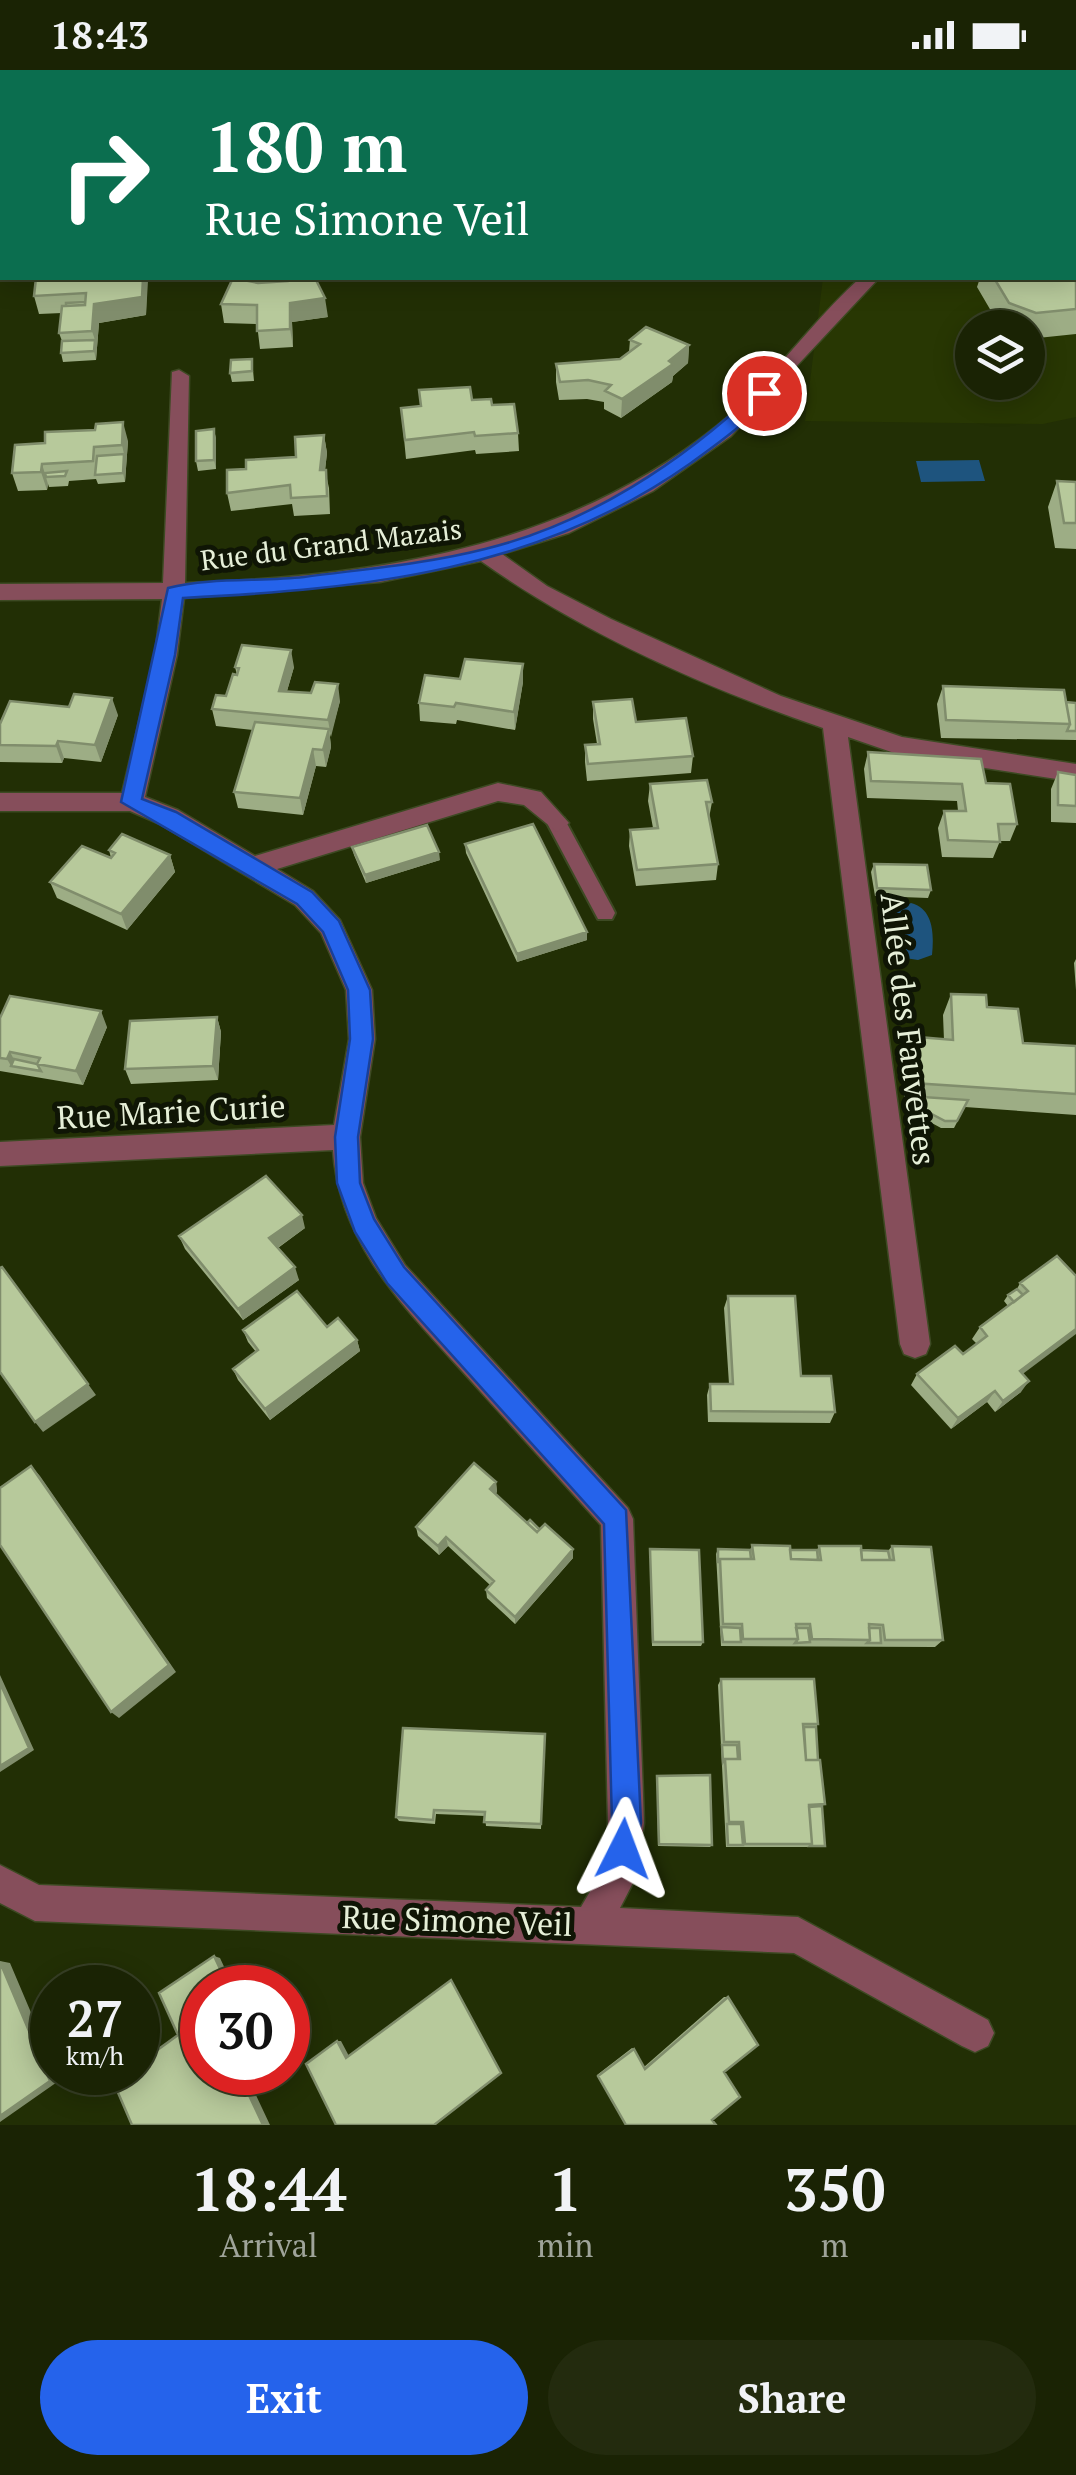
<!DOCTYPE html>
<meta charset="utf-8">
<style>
:root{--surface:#1a2304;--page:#232b0e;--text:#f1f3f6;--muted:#9fa49a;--line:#384026;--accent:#2563eb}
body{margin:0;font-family:"PT Serif",serif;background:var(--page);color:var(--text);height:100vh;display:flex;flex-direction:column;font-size:38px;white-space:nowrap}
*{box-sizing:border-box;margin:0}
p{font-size:32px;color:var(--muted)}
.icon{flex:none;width:55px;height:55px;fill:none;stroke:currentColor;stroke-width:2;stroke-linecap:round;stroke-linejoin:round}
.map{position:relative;height:2055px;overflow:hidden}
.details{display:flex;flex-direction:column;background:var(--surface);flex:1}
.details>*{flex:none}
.banner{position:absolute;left:0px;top:0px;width:1078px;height:210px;box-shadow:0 5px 25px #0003,0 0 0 2px var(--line);background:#0b6e4f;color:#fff;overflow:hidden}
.controls{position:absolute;left:955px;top:240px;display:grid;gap:20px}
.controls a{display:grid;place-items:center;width:90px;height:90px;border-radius:50%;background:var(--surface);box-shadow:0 5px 25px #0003,0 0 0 2px var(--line);font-size:50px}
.speed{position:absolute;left:30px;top:1895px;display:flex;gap:20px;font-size:50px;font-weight:700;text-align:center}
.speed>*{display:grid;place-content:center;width:130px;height:130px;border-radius:50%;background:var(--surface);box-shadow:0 5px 25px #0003,0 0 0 2px var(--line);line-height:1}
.speed small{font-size:25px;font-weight:400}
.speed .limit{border:15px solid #d22;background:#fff;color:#111}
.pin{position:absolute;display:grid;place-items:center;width:85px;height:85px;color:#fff;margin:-42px;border:5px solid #fff;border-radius:50%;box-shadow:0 2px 10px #0007}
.me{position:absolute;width:110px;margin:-55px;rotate:3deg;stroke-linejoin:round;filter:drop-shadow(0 0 8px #0008)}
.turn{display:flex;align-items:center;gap:35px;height:210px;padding:0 40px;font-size:45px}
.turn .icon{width:130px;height:130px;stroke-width:2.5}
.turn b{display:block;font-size:70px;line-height:85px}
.eta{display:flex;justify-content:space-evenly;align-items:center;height:170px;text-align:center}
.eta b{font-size:60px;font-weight:800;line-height:70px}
.primary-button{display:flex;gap:20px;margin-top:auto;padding:20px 40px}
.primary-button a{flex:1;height:115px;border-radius:60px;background:var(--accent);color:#fff;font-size:40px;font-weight:800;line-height:115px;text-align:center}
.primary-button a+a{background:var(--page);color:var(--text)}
.status{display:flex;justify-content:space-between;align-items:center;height:70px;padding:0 50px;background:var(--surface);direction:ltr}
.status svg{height:28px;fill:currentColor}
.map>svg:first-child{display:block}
.built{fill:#283703;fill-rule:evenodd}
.green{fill:#724306}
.water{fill:#1e547e}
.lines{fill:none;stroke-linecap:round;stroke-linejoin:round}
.service-casing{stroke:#3d4a23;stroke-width:4}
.minor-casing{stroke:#3d4a23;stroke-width:3}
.service{fill:#864e5b;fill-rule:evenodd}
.minor{fill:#864e5b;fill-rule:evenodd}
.wall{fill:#9dad85}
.shaded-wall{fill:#808d6c}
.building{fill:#b7c99b;stroke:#808d6c;stroke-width:2.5}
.route{fill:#2563eb;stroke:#184099;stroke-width:2.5}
.labels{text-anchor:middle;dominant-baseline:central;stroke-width:10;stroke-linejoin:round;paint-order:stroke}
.far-street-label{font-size:28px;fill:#e6efd8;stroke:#0f1505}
.street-label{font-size:32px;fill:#e6efd8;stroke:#0f1505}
</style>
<div class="status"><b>18:43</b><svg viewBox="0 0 49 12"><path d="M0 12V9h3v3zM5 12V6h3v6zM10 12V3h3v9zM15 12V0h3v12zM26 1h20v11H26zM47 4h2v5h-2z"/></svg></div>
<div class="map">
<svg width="1076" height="2055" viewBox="0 0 1076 2055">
<rect width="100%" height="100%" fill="#222f05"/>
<path class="built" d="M1076,81V347L1043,354L805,351L823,208H1075ZM972,258H1028V312H972Z"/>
<path class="green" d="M0,0H1076V64L1075,2H2L0,58Z"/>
<path class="water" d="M979,390L985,411L921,412L916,391Z
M911,833C934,839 934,865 932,885L918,890L905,888L896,874L895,841Z"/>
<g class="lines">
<defs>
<path id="service" d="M557,745L564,748L612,837L615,843L612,849H598L547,753Z"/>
<path id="minor" d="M1075,97H1076V107H1075Z
M860,208H879L731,366L653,421L569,463L502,484L547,516L611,549L781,626L902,667L1076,694V712L900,685L848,667L930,1274L926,1284L915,1288L904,1284L900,1274L823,658C704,617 584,564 481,491L380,512L184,528L177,585L145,727L178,740L255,786L498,713L541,722L569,753L557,762L524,735L498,731L277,799L313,821L340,850L372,920L375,969L360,1067L363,1113L376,1148L405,1195L628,1438L633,1449L644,1753L637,1805L620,1838L798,1847L988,1950L994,1963L988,1976L975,1982L962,1976L794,1883L35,1851L0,1833V1795L39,1815L581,1837L602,1801L608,1753L601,1455C558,1407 515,1360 472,1312C410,1243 339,1177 333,1080L0,1096V1072L334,1055L349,969L346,920L321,863L295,835L160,754L130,741H0V723H122L155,585L162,529L0,530V514L163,513L172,302L179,300L189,306L185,513C374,507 565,478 717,356C770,313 809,254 860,208Z"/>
</defs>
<use href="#service" class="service-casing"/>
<use href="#minor" class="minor-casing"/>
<use href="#service" class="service"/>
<use href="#minor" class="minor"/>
</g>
<path class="wall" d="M1076,174V264L1028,269V258H1001L977,217L980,208H1075Z
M22,208H147L146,245L99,253L96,290L63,292L61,283L62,271L59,263L62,243L39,244L34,226L36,210L23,211Z
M233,208L328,247L292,252L293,277L260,279L257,254L224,253L221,234Z
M630,270L689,275L688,293L673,306L672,312L621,348L604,339V332L587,329L559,330L556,312V294L620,289L629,282Z
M252,289L254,311L232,312L230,303Z
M472,330L492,335L518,363L519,381L476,384L475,380L406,389L401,338Z
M214,359L216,369V399L198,401L196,391Z
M324,365L327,383L325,400L329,418L330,444L294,446L292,434L231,441L227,423L296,387Z
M128,371L125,412L98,414L96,409L69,411L68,416L49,417L48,414L47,420L18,421L12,403L15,375Z
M1057,411L1076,412V479L1055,478L1048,437Z
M523,594V612L515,660L457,650L456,654L420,651L419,633L460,609Z
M235,597H294L287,621L340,631L330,667L331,677L326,697L316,696L303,745L238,738L234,722L253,660L216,656L212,639L226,626L237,605Z
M943,616L1076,633V670L941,668L937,634Z
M593,632L636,652L693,686L691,703L587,711L585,692V675L597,674L593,649Z
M118,645L101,692L64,688L62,693L0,692V654Z
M868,682L986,713L1017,754L1010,771H1000L993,788L942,787L938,758L944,741H958L957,731L867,728L864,699Z
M1058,702L1076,705V753L1051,752V719Z
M650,714L712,732L709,748L718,794L716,810L636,816L629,776L630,760L653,758L648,731Z
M465,774L587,870L517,892L466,783Z
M352,777L440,790L366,813L354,785Z
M109,780L170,785L175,802L127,860L57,828L50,812L111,788Z
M874,794L931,820L928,828L875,826L871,802Z
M1076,889V920L1074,893Z
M951,924L987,937L1023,973L1076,976V1045L965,1037L954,1058H941L906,1039L898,987L906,966L944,970L943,945Z
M217,947L221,962L218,1010L131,1014L125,999Z
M0,948L107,957L83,1015L0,1001Z
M305,1158L278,1178L299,1210L243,1250L185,1179L179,1166Z
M1057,1186L1023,1304L1021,1322L995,1342L987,1332L951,1359L911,1315L917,1304L963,1284L977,1274L972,1269L980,1257L1008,1236L1004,1231L1008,1225L1017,1219L1020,1213Z
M728,1226L835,1342L830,1353L708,1352L707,1325L710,1314H729L724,1238Z
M327,1257L357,1270L360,1281L270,1350L238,1310L233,1299L256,1282L248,1272L243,1260Z
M496,1412L497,1422L495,1424L527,1453L573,1488L515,1554L487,1528L486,1520L490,1515L448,1476L439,1485L418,1466L416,1457Z
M752,1475L790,1480H817L819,1476L861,1480L888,1481L892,1476L943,1570L935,1577L721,1576L716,1484L718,1479L750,1480Z
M650,1479L703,1572L701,1576H652Z
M721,1609L818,1654L816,1657L818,1690L825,1734L822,1736L825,1776L822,1777H726L718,1615Z
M545,1664L541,1759L486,1756L485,1746L436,1744L435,1754L399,1751L396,1747Z
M657,1706L712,1775L710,1777L658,1776Z
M724,1927H728L724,2002L712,2050L626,2055L597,2005L632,1978L634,1979L644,1997Z"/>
<path class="shaded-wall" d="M143,208H147L148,211L146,245L99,253L96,290L94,281L95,270L92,261L94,234Z
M325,228L328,247L292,252L293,277L290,259V233Z
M689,275L688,293L673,306L672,312L621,348L622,329Z
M123,352L128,371L125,412L123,403L124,384L122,375Z
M214,359L216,369V399L214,390Z
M324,365L327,383L323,418L320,400Z
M42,394L48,414L47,420L41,402Z
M291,580L294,597L282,638L279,621Z
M523,594V612L515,660L514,642Z
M338,614L340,631L331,667L328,650Z
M112,628L118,645L101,692L95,675Z
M329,659L331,677L326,697L323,680Z
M58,671L64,688L62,693L56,676Z
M313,679L316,696L303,745L300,728Z
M439,782L440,790L366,813L365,805Z
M170,785L175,802L127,860L121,844Z
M587,862V870L517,892V884Z
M101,941L107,957L83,1015L76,1001Z
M217,947L221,962L218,1010L213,996Z
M10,982L18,997L11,996L15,1003L7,989Z
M302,1145L305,1158L273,1181L269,1168Z
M295,1197L299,1210L243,1250L238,1239Z
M1076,1259V1264L1012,1312L1020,1301Z
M357,1270L360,1281L270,1350L265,1339Z
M1029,1311L1021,1322L995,1342L1003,1331Z
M88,1314L96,1325L43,1362L35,1352Z
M995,1321L987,1332L951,1359L958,1348Z
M31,1396L40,1406L176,1602L119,1648L111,1642Z
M496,1412L497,1422L490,1429V1419Z
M446,1467L448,1476L439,1485L438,1476Z
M573,1479V1488L515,1554V1547Z
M0,1605L34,1680L0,1702Z
M214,1886L220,1888L234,1918H229Z
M0,1891L10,1893L52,1992V2002H57L60,2010L0,2052Z
M337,1971H341L350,1988H346Z
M238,2002H245L270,2055H263Z"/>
<path class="building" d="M36,208H143L142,227L94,234L92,261L59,263L62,236L85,235L86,223L34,226Z
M233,208L258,213L288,211L299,208H315L325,228L290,233V259L257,261V235L221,234Z
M994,208H1073L1076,212V239L1036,243L1009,233Z
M85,232V235L66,236V233Z
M1004,249L1033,254L1031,260H1028V258H1009Z
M646,257L689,275L669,291L673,294L622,329L605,321L611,315L588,310L560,312L556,294L620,289L640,274L630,270Z
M95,270L94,281L61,283L62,271Z
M252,289V301L230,303L231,290Z
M470,317L472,330L491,329L492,335L514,334L518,363L475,366L474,362L405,370L401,338L421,336L419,320Z
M123,352L122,375L94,377L93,391L42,394L41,402L12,403L15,375L45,373V362L95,360L96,354Z
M214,359V390L196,391V361Z
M324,365L320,400H326L327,426L291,428L290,415L227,423V400L246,399V390L296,387L295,367Z
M124,384L123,403L95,405L97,386Z
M67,401L65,406L46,407L45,403Z
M1057,411L1076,412V453H1064Z
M242,575L291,580L279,621L311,623L315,612L338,614L328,650L212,639L216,625L226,626L233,604L237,605L239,598L235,597Z
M465,589L523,594L514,642L456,633L454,637L419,633L425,605L460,609Z
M943,616L1064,620L1070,654L946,650Z
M74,624L112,628L95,675L58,671L56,676L0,675V654L10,631L69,637Z
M632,629L636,652L686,648L693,686L588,694L585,675L600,674L593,632Z
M1066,632L1076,633V661H1067L1070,654Z
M255,652L329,659L323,680L313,679L300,728L234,722Z
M868,682L981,689L986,713L1010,714L1017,754H998L1000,772L948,770L944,741H966L962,714L871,711Z
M1058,702L1076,705V736L1058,735Z
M707,710L712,732H706L718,794L637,800L630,760L658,758L650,714Z
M533,754L587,862L517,884L465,774Z
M427,755L439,782L365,805L352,777Z
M122,764L170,785L121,844L50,812L82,776L111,788L115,783L109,780Z
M874,794L927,795L931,820L877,818Z
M951,924L986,925L987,937L1018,939L1023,973L1076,976V1024L913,1013L906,966L953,970Z
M10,926L101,941L76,1001L37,994L40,988L10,982L7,989L0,988V948Z
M217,947L213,996L125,999L130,951Z
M14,989L37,994L41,1001L11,996Z
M908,1026L968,1030L957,1051H945L909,1032Z
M266,1106L302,1145L269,1168L295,1197L238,1239L179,1166Z
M1057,1186L1076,1206V1259L1020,1301L1029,1311L1003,1331L995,1321L958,1348L917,1304L955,1276L963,1284L987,1266L980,1257L1028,1221L1020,1213Z
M2,1197L88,1314L35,1352L0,1302V1198Z
M1017,1219L1023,1225L1014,1232L1008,1225Z
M297,1221L327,1257L338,1248L357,1270L265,1339L233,1299L258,1280L243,1260Z
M728,1226H795L801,1306H831L835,1342L711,1341L710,1314H733Z
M474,1393L496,1412L490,1419L537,1462L545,1454L573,1479L515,1547L486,1520L494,1511L446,1467L438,1476L416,1457Z
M31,1396L169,1595L111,1642L0,1475V1418Z
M530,1450L539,1459L537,1462L527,1453Z
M752,1475L790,1476L791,1489L821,1490L819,1476H861L862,1490H894L892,1476L931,1477L943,1570H885L883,1555L869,1554L870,1570L812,1569L810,1554H796L798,1569H743L742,1554H723L720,1489H754Z
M650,1479L699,1480L703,1572H653Z
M718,1479L750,1480L751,1489H720L718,1493Z
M790,1480H817L818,1490L791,1489Z
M861,1480L888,1481L890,1490H862Z
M721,1557L740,1558L741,1572H723Z
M796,1558H808L810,1572L795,1573L798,1569Z
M869,1558H880L881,1573H867L870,1570Z
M721,1609H814L818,1654H803L806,1690H820L825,1734L809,1735L812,1774H745L743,1752H729L725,1689H740L739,1672H724Z
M0,1613L29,1678L0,1696Z
M804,1657H816L818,1690H806Z
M403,1658L545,1664L541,1754L484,1752L485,1742L434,1740L433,1750L396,1747Z
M722,1675H737L738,1689H725L723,1692Z
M710,1705L712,1775L659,1774L657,1706Z
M822,1736L825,1776H810L812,1774L809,1737Z
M727,1754H741L743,1775H728Z
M214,1886L229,1918H202V2002H238L263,2055H132L113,2011L125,2002H138V1994L178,1965L159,1923Z
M0,1892L50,2011L0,2046Z
M451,1910L501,2003L434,2055H336L306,1994L337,1971L346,1988Z
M728,1927L758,1975L724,2002L740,2027L712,2050L716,2055H626L598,2006L634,1979L645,1999Z"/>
<path class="route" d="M758,320L772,323C750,351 720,372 691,393C539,501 364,519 183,528L175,585L142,729L176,742L312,822L339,851L370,920L373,969L358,1067L360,1113L374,1149L404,1197L626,1440L641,1753L633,1789L623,1794L612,1789L608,1779L612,1753L604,1454L387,1213L355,1162L337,1113L335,1067L350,969L348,920L323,862L297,834L121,732L168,518C210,507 260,512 304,507C364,499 426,494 485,479C588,454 682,392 758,320Z"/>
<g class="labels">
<g class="far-street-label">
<text transform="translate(331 474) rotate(-7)">Rue du Grand Mazais</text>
</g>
<g class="street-label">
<text transform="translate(909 959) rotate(83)">Allée des Fauvettes</text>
<text transform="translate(171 1041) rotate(-3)">Rue Marie Curie</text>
<text transform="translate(457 1850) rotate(2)">Rue Simone Veil</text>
</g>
</g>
</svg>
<div class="controls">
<a><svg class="icon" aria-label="layers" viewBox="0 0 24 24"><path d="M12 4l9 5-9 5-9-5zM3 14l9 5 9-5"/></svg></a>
</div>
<div class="speed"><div>27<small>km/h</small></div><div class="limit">30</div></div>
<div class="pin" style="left:764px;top:323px;background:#d93025"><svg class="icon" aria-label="arrive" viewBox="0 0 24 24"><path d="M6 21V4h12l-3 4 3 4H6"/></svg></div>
<svg class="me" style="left:623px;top:1779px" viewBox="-20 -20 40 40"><path d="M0-17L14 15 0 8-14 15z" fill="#2563eb" stroke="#fff" stroke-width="4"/></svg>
<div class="banner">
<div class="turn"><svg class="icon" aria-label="right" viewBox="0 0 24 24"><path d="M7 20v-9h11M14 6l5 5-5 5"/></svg><div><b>180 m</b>Rue Simone Veil</div></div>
</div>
</div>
<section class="details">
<div class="eta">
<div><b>18:44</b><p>Arrival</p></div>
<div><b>1</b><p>min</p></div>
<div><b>350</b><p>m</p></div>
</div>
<div class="primary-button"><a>Exit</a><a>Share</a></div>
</section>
